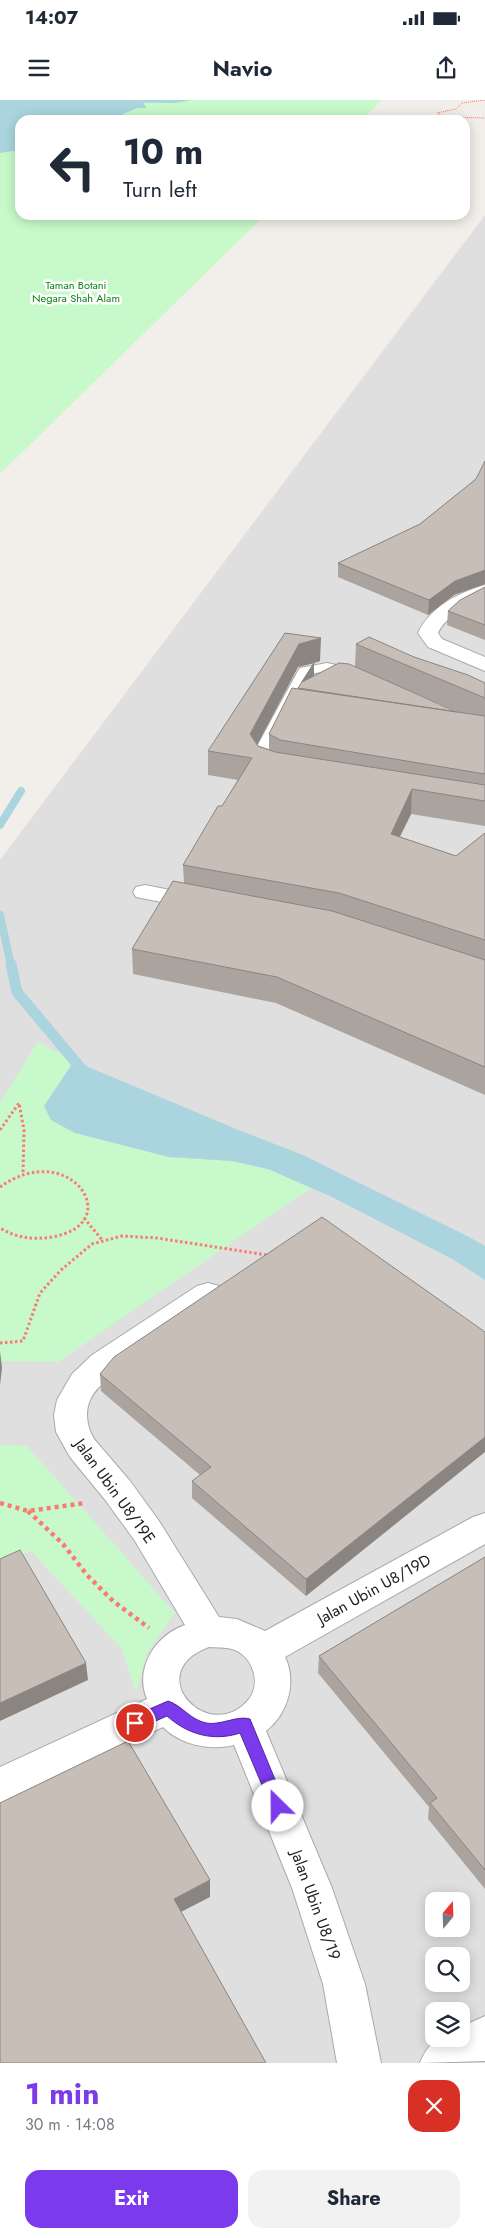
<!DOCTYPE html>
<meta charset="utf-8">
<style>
:root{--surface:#fff;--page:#f2f2f3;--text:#1f2937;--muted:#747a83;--accent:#7c3aed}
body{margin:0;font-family:Jost,sans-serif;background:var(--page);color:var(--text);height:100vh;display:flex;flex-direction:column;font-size:19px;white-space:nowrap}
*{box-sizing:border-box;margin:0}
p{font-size:16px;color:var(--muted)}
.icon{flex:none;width:28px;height:28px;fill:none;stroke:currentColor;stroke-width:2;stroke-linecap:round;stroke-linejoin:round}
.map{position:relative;height:1963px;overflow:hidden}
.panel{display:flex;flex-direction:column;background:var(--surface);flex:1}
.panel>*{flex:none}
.top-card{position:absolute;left:15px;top:15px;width:455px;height:105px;border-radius:15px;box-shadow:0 2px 12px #0003;background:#fff;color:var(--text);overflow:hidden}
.needle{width:32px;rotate:19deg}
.buttons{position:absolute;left:425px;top:1792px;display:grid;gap:10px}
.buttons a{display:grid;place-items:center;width:45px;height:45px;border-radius:10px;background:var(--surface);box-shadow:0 2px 12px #0003;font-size:25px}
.pin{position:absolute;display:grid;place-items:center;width:42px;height:42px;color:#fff;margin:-21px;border:2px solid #fff;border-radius:50%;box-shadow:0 1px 5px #0007}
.me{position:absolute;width:55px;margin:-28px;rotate:337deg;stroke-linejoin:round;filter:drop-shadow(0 0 4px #0008)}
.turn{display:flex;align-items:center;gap:18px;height:105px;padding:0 25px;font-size:22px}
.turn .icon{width:65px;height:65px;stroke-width:2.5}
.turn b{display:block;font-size:35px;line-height:42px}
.round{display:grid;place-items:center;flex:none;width:52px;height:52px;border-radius:15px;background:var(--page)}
.overview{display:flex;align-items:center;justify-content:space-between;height:85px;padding:0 25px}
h1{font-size:30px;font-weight:700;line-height:38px;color:var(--accent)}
.action{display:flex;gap:10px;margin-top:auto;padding:10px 25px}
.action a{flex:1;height:58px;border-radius:15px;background:var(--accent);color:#fff;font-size:20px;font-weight:700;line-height:58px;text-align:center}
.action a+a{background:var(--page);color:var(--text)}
.status{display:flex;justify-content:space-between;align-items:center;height:35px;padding:0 25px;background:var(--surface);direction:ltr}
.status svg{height:14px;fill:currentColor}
header{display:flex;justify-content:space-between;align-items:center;height:65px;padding:0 25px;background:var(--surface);font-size:22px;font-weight:700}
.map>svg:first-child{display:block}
.residential{fill:#e0dfdf;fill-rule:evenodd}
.park{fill:#c8f9ca}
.water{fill:#aad5de}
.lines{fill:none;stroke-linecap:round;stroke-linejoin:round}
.stream-far1{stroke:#aad5de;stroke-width:8}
.stream{stroke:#aad5de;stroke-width:11}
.lane-casing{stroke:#a9a9a9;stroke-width:2}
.street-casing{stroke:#a9a9a9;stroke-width:2}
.path-far2{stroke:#f97b73;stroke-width:1;stroke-dasharray:1 1;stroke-linecap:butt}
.path-far1{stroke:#f97b73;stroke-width:3;stroke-dasharray:2.5 2.5;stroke-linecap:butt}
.path{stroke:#f97b73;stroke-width:4.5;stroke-dasharray:4 4;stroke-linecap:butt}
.lane{fill:#fff;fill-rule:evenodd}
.street{fill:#fff;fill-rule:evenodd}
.wall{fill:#aba39e;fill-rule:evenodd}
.shaded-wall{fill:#8b8581}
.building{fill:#c7beb8;stroke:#8b8581}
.route{fill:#7c3aed;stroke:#51269a}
.labels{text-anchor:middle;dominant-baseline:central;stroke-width:5;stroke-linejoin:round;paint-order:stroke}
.far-park-label{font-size:11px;fill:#0d8212;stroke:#fff}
.near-street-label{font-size:16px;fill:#222;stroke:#fff}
</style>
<div class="status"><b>14:07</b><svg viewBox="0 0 49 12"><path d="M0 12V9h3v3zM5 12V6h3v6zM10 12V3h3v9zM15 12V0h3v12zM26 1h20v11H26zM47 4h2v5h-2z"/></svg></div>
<header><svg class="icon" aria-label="menu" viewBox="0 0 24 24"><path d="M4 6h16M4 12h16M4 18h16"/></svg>Navio<svg class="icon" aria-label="share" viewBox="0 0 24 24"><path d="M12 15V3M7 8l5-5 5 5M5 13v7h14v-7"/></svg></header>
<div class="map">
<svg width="485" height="1963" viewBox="0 0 485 1963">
<rect width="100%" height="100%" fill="#f2eee9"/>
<path class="residential" d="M485,115V1963H0V760ZM434,1801H461V1829H434ZM434,1856H461V1884H434ZM434,1911H461V1939H434Z"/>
<path class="park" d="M0,0H382L362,20H20V115H265L0,374Z
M38,942L74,961L44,1006L51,1020L75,1033L169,1057L232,1061L268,1069L311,1088L58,1262L0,1261V1003Z
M0,1345L27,1346L175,1513L147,1553L136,1593L122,1549L31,1451L0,1463Z"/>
<path class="water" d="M0,0H190C174,5 160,2 143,3L147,8H138L123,14L125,20H20V50L0,53Z
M74,961L241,1031L303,1055L469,1137L485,1146V1180L454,1160L332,1097L268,1069L232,1061L169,1057L75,1033L51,1020L44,1006Z"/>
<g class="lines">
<path class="stream-far1" d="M0,725L21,691
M0,815L11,865"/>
<path class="stream" d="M11,864L17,892L83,971"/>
<defs>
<path id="lane" d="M327,563L359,570L361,573L354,577L327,571L310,574L270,648L266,658L273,666L271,669H261L252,659L256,648L298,571L300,568Z"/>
<path id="street" d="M485,485V499C468,507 446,515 438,533L442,539L485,557V571L428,547L418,533C429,508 459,492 485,485Z
M145,785L211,798L214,803L211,808L202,810L136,797L133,792L136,787Z
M208,1183L219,1186L223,1194L219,1202C190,1222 105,1271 91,1298C84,1311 87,1327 94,1339L130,1381L159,1421L219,1517L237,1519L265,1531L473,1417L485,1413V1444L285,1557C297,1582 288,1614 266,1631L332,1788L365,1884L381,1963H337L323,1884L292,1788L234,1645C211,1651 180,1645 163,1627L0,1704V1667L147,1599C134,1568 156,1535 185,1525L135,1441L106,1401L70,1357L56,1332L54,1315L57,1300L72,1274L92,1255L197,1186ZM209,1547C217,1548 225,1547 232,1549C252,1555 262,1582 249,1599C210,1647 139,1573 209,1547Z
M485,1916V1961L420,1963C430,1939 437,1939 461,1939V1927Z"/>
</defs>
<use href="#lane" class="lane-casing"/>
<use href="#street" class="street-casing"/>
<path class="path-far2" d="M485,0L462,3L456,9L437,13L444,17L485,18"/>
<path class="path-far1" d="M0,1030L19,1003L24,1030L23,1074
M0,1087C70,1037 128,1124 52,1137C33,1140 17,1138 0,1128
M84,1118L103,1141
M0,1243L23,1241L40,1193L61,1170L92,1144L122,1136L157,1138L267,1155"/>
<path class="path" d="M0,1403L28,1411L85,1403
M28,1411L63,1444L87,1475L113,1501L149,1528"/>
<use href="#lane" class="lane"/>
<use href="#street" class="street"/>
</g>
<path class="wall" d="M476,379L454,495L428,515L338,477V463L420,424Z
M485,487V540L447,525L448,511Z
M285,533L320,561L314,563V575L312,577L461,613L355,567L356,544L414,557L485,583V726L411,714L400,737L456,756L485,733V995L276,903L133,874L132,849L184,783L183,765L222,706L238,680L208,675V651ZM314,563L298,589L269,634V649L258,646V644L298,567Z
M322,1117L306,1496L192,1398V1381L200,1375L101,1291L100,1274Z
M485,1457V1789L428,1719L429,1707L318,1573L319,1556Z"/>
<path class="shaded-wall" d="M485,470V484L454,495L428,515L429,500L455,481Z
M321,538L320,561L314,563V575L305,589L302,582L314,563L298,567L250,658V634L299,544Z
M412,689L411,714L389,758L391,734Z
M0,1251L2,1268L0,1285Z
M485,1337V1352L306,1496V1479Z
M86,1563L88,1580L0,1621V1603Z
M210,1780V1797L175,1815L174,1799Z"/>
<path class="building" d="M485,361V470L455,481L429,500L338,463L420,424L476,379Z
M485,487V525L448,511L460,500Z
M285,533L321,538L299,544L250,634L258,646L275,652L485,685V701L412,689L391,734L456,756L485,733V840L339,793L183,765L218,706H222L252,658L208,651Z
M369,537L414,557L468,575L485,583V598L356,544Z
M314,563L302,582L339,563L349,564L457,612L298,588Z
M292,588L485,616V674L280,640L269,634Z
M173,781L332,811L485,860V967L277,877L132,849Z
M322,1117L485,1232V1337L306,1479L192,1381L211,1367L100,1274L114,1257Z
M20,1450L86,1563L0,1603V1459Z
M485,1457V1770L430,1703L437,1698L319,1556Z
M128,1641L210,1780L174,1799L266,1963H0V1703Z"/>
<path class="route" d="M168,1601C183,1606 189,1619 206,1623C220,1626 237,1615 250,1619L286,1706L284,1711L278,1713L273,1711L240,1633C213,1642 187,1634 167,1616L135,1630L129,1628L127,1623L129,1618Z"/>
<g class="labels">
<g class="far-park-label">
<text x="76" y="185">Taman Botani<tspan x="76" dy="13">Negara Shah Alam</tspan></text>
</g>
<g class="near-street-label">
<text transform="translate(115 1391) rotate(54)">Jalan Ubin U8/19E</text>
<text transform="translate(374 1489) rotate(-29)">Jalan Ubin U8/19D</text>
<text transform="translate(316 1805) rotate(70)">Jalan Ubin U8/19</text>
</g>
</g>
</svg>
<div class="buttons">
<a><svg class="needle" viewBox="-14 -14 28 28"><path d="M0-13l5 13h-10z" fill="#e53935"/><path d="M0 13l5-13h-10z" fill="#747a83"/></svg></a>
<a><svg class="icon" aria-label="search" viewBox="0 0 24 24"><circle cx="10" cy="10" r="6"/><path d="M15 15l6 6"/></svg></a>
<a><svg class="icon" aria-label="layers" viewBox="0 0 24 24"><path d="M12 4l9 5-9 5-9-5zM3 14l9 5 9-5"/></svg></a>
</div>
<div class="pin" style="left:135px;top:1623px;background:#d93025"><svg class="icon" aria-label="arrive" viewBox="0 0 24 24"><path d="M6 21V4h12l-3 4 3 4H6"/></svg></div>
<svg class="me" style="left:278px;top:1706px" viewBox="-20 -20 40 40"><circle r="19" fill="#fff"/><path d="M0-13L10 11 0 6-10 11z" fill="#7c3aed"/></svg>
<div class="top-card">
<div class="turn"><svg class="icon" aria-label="left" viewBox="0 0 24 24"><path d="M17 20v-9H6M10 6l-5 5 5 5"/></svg><div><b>10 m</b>Turn left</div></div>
</div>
</div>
<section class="panel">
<div class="overview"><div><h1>1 min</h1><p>30 m · 14:08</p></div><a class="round" style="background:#d93025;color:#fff"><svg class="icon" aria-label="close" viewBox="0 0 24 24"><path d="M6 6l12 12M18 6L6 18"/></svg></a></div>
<div class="action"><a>Exit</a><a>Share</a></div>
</section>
